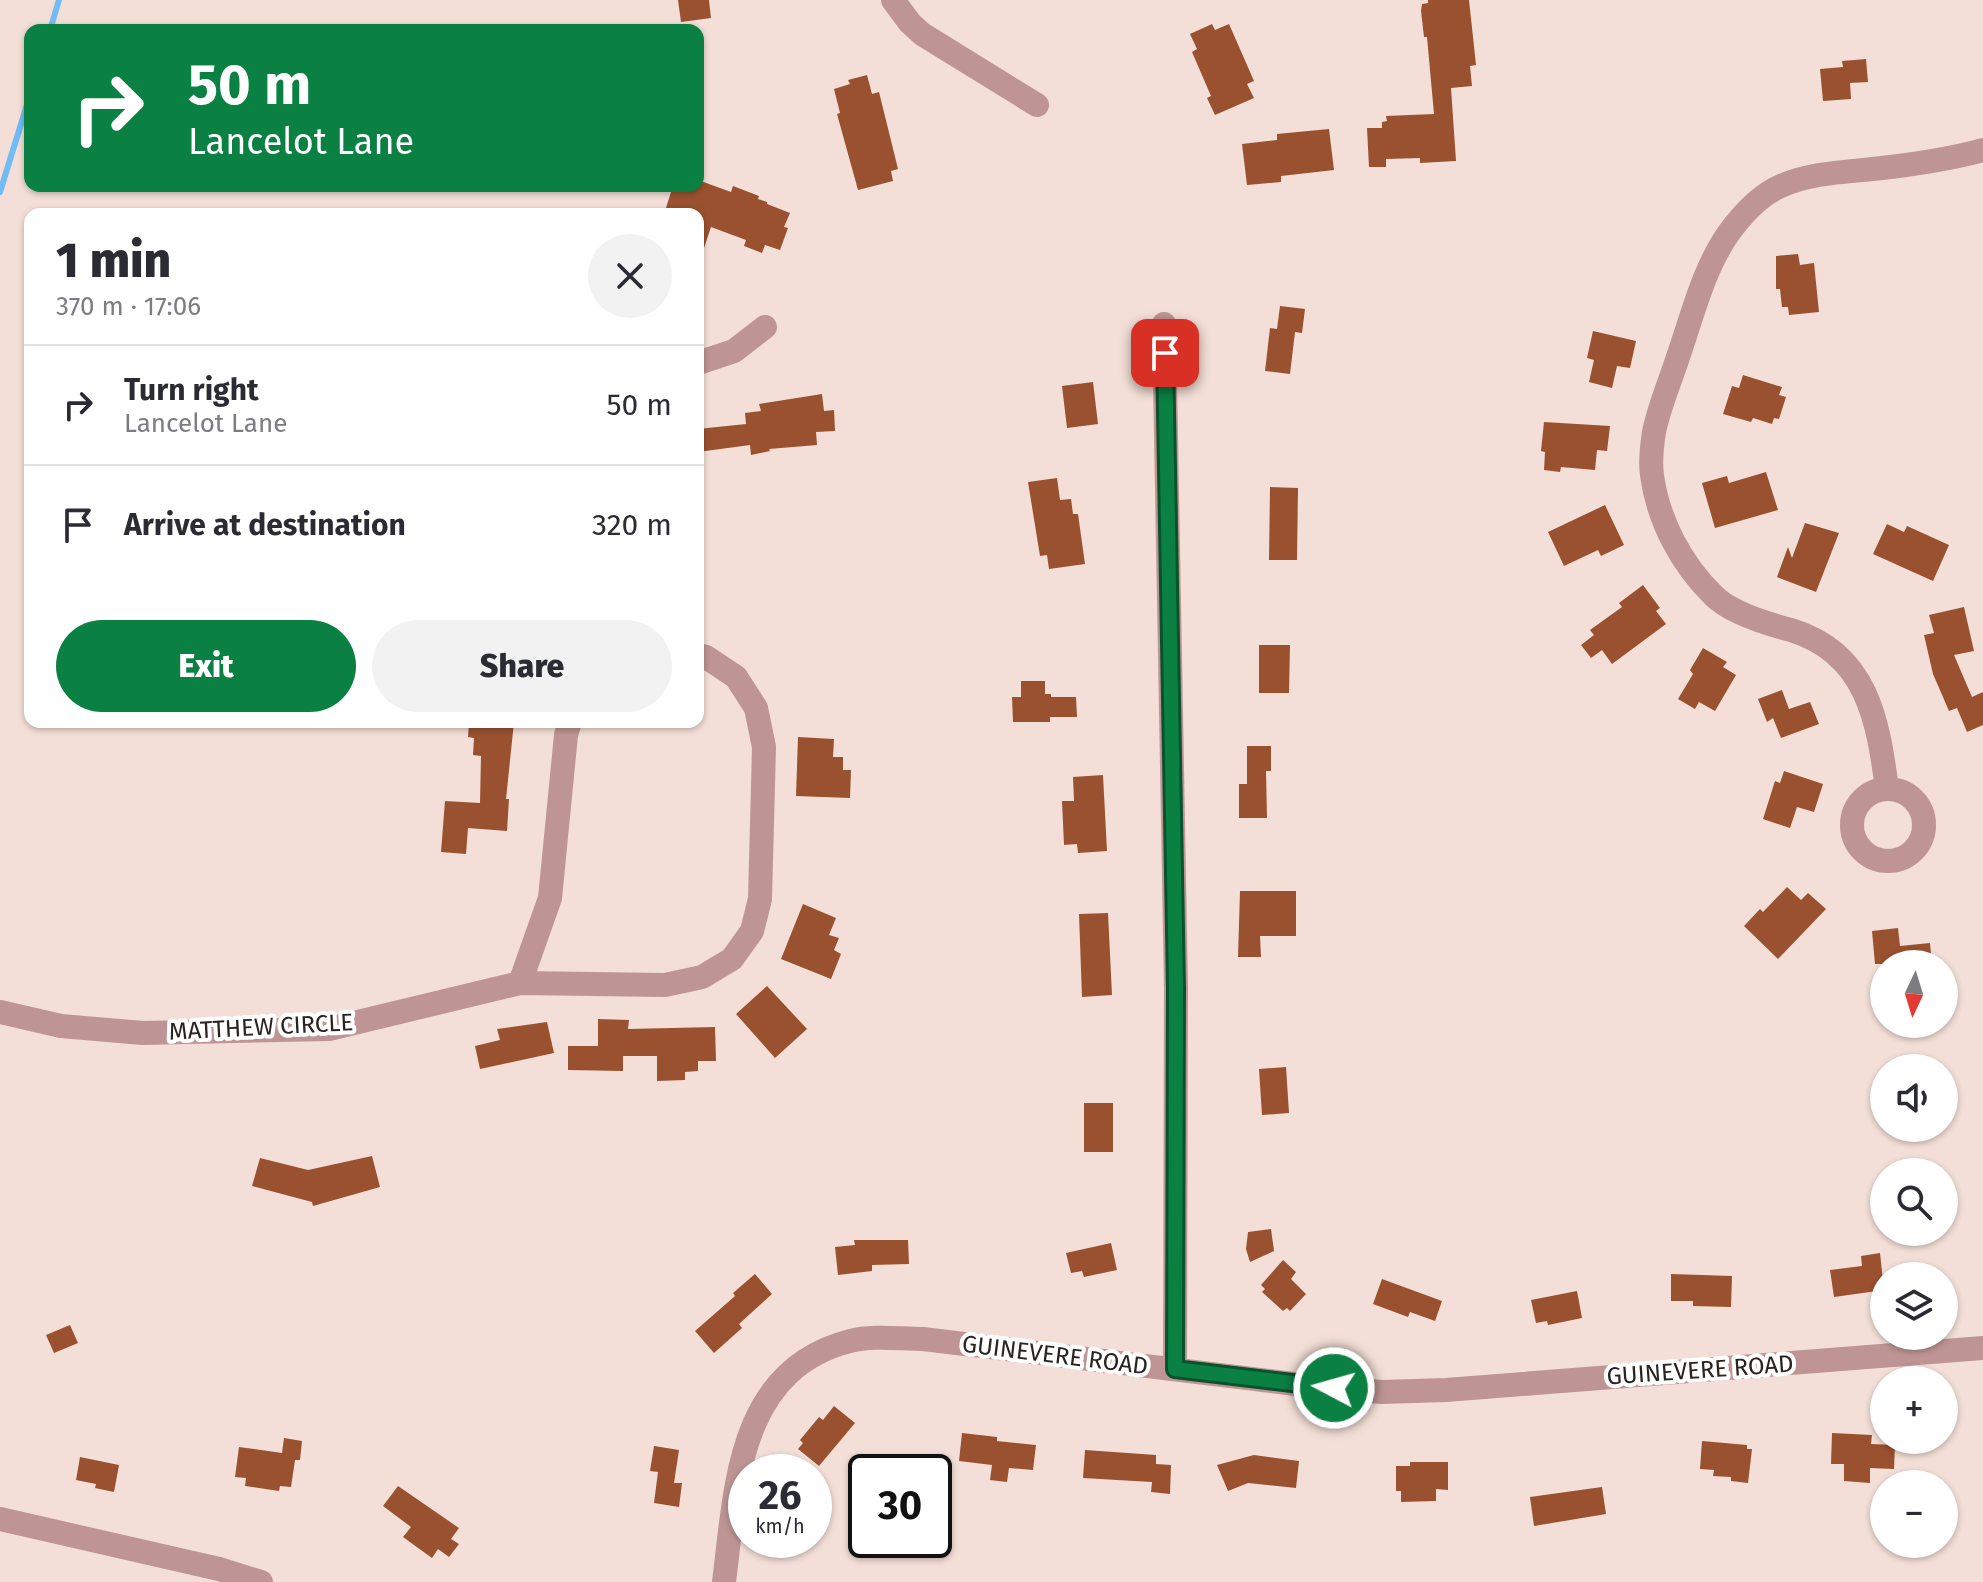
<!DOCTYPE html>
<meta charset="utf-8">
<style>
:root{--surface:#fff;--page:#f2f2f3;--text:#2b2b33;--muted:#7c7c81;--line:#e1e1e2;--accent:#0b8043}
body{margin:0;font-family:"Fira Sans",sans-serif;background:var(--page);color:var(--text);height:100vh;display:flex;flex-direction:column;font-size:30px;white-space:nowrap}
*{box-sizing:border-box;margin:0}
p{font-size:26px;color:var(--muted)}
.icon{flex:none;width:44px;height:44px;fill:none;stroke:currentColor;stroke-width:2;stroke-linecap:round;stroke-linejoin:round}
.map{position:relative;flex:1;overflow:hidden}
.drawer{position:absolute;left:24px;top:208px;width:680px;height:520px;display:flex;flex-direction:column;background:var(--surface);border-radius:16px;box-shadow:0 2px 6px #0004}
.drawer>*{flex:none}
.hud{position:absolute;left:24px;top:24px;width:680px;height:168px;border-radius:16px;box-shadow:0 2px 6px #0004;background:#0b8043;color:#fff;overflow:hidden}
.needle{width:52px;rotate:184deg}
.tools{position:absolute;left:1870px;top:950px;display:grid;gap:16px}
.tools a{display:grid;place-items:center;width:88px;height:88px;border-radius:50%;background:var(--surface);box-shadow:0 2px 6px #0004;font-size:40px}
.speed{position:absolute;left:728px;top:1454px;display:flex;gap:16px;font-size:40px;font-weight:700;text-align:center}
.speed>*{display:grid;place-content:center;width:104px;height:104px;border-radius:50%;background:var(--surface);box-shadow:0 2px 6px #0004;line-height:1}
.speed small{font-size:20px;font-weight:400}
.speed .limit{border:4px solid #111;border-radius:12px;background:#fff;color:#111}
.pin{position:absolute;display:grid;place-items:center;width:68px;height:68px;color:#fff;margin:-34px;border-radius:16px;box-shadow:0 4px 12px #0006}
.me{position:absolute;width:88px;margin:-44px;rotate:276deg;stroke-linejoin:round;filter:drop-shadow(0 0 6px #0008)}
.turn{display:flex;align-items:center;gap:28px;height:168px;padding:0 32px;font-size:36px}
.turn .icon{width:104px;height:104px;stroke-width:2.5}
.turn b{display:block;font-size:56px;line-height:68px}
.round{display:grid;place-items:center;flex:none;width:84px;height:84px;border-radius:42px;background:var(--page)}
.summary{display:flex;align-items:center;justify-content:space-between;height:136px;padding:0 32px}
h1{font-size:48px;font-weight:800;line-height:60px}
.action{display:flex;gap:16px;margin-top:auto;padding:16px 32px}
.action a{flex:1;height:92px;border-radius:48px;background:var(--accent);color:#fff;font-size:32px;font-weight:800;line-height:92px;text-align:center}
.action a+a{background:var(--page);color:var(--text)}
ul{padding:0;list-style:none}
li{display:flex;align-items:center;gap:24px;height:120px;padding:0 32px;border-top:2px solid var(--line)}
li div{flex:1}
li b{display:block;font-size:30px}
li em{font-style:normal}
.map>svg:first-child{display:block}
.lines{fill:none;stroke-linecap:round;stroke-linejoin:round}
.stream{stroke:#73bbf4;stroke-width:6}
.building{fill:#9a512f}
.minor{stroke:#be9594;stroke-width:24}
.route-casing{stroke:#07532c;stroke-width:20}
.route{stroke:#0b8043;stroke-width:14}
.labels{text-anchor:middle;dominant-baseline:central;stroke-width:8;stroke-linejoin:round;paint-order:stroke}
.street-label{font-size:24px;fill:#2a2320;stroke:#fff}
</style>
<div class="map">
<svg width="1983" height="1582" viewBox="0 0 1983 1582">
<rect width="100%" height="100%" fill="#f3dfd7"/>
<g class="lines">
<path class="stream" d="M50,30L59,0
M0,192L30,95"/>
</g>
<path class="building" d="M678,0H709L711,18L681,22Z
M1428,0H1469L1476,65L1470,66L1472,86L1451,88L1456,161L1420,163V158L1386,159V167H1369L1367,128H1382V122L1387,121L1386,116L1434,114L1427,37H1424L1421,11L1422,4L1428,3Z
M1212,24L1215,30L1229,24L1254,81L1247,84L1254,98L1215,115L1207,98L1211,96L1192,52L1197,49L1190,34Z
M1866,59L1868,82L1850,83L1851,99L1823,101L1820,69L1843,67L1842,61Z
M867,75L872,94L879,92L898,169L891,171L893,181L858,190L837,114L840,113L834,89L850,84L848,80Z
M1329,129L1334,170L1281,176V182L1247,185L1242,144L1277,140V134Z
M698,180L731,192L733,186L759,196L758,199L767,202V204L790,213L784,227L788,228L780,250L765,245L762,253L744,246L746,240L711,227L701,257H698V214H664L673,186H698Z
M1798,254L1800,265L1814,263L1819,312L1789,315L1788,307H1782L1780,289H1776V256Z
M1280,306L1305,309L1302,333L1295,332L1290,374L1265,371L1270,328L1277,329Z
M1593,331L1636,341L1630,368L1617,366L1612,388L1589,382L1594,360L1587,358Z
M1743,375L1782,387L1779,395L1786,397L1779,419L1774,418L1772,424L1753,418L1751,422L1723,414L1732,386L1739,388Z
M1093,382L1098,424L1067,428L1062,386Z
M822,394L824,411L834,410L835,431L816,432L817,445L769,449L770,451L751,455L750,445L698,452V429L746,424L745,413L761,411L759,404Z
M1544,422L1610,426L1607,451L1597,450L1595,470L1561,467L1560,472L1544,470L1545,452L1541,451Z
M1766,472L1778,510L1715,528L1702,483L1727,476L1729,483Z
M1057,478L1060,500L1071,499L1073,514H1078L1085,564L1049,569L1047,555L1040,556L1028,482Z
M1270,487L1298,488L1297,560H1269Z
M1605,505L1624,545L1601,556L1598,550L1564,566L1548,532Z
M1805,523L1839,533L1816,592L1777,577L1788,547L1792,558Z
M1887,524L1904,532L1907,526L1949,545L1933,581L1873,554Z
M1643,585L1660,608L1656,611L1666,624L1612,664L1602,650L1591,658L1581,645L1594,635L1590,630L1622,607L1619,603Z
M1964,607L1974,651L1954,655L1972,697L1983,692V725L1967,732L1957,708L1949,711L1933,674L1924,635L1934,633L1929,615Z
M1259,645H1290L1289,693H1259Z
M1703,648L1727,662L1723,667L1736,675L1715,711L1699,702L1695,709L1678,699L1693,674L1690,670Z
M1021,681H1045V694H1051V697H1076L1077,717H1050V722H1013L1012,697H1021Z
M1782,690L1789,709L1810,702L1819,724L1781,738L1773,718L1767,722L1758,699Z
M469,722H514L506,799H509L507,831L468,828L466,854L441,852L445,801L480,803L481,756L473,755L474,738L468,737Z
M798,737L834,739L833,757H843V770H851L850,798L796,796Z
M1247,746H1271V771H1266L1267,818H1239V784H1247Z
M1784,771L1823,784L1814,812L1797,807L1790,828L1763,819L1775,781L1780,783Z
M1103,775L1107,851L1078,853L1077,844L1064,845L1062,801H1074L1073,777Z
M1787,887L1801,900L1808,893L1826,909L1778,959L1744,926L1760,909L1763,912Z
M1240,891H1296V936H1260L1261,957H1238Z
M803,904L836,918L829,935L839,938L834,950L841,954L831,979L781,959Z
M1108,913L1112,995L1082,997L1079,914Z
M1898,928L1900,946L1930,943L1932,964H1875L1872,931Z
M767,986L807,1029L775,1058L736,1014Z
M598,1019L629,1020L628,1029L715,1027L716,1061H698V1071L685,1072V1080L657,1081V1056H623V1071L568,1070V1046H598Z
M547,1022L554,1053L480,1069L475,1046L500,1040L497,1029Z
M1286,1067L1289,1113L1262,1115L1259,1069Z
M1084,1103H1113V1152H1084Z
M372,1156L380,1187L313,1206L312,1202L252,1186L260,1158L308,1170Z
M1271,1229L1274,1251L1250,1262L1246,1249L1248,1232Z
M854,1240H908L909,1264L872,1265V1271L838,1275L835,1247L855,1245Z
M1111,1243L1117,1270L1084,1277L1082,1271L1071,1273L1066,1253Z
M1880,1253L1884,1290L1834,1297L1830,1270L1862,1266L1861,1256Z
M1283,1260L1296,1272L1291,1279L1306,1294L1290,1311L1287,1308L1283,1311L1262,1292L1265,1289L1261,1285Z
M755,1274L772,1294L739,1324L742,1328L714,1353L695,1331L735,1296L733,1293Z
M1671,1274L1732,1276L1731,1307L1693,1306V1301H1671Z
M1382,1279L1442,1301L1435,1321L1410,1312L1408,1317L1373,1304Z
M1577,1291L1582,1318L1548,1325L1547,1321L1536,1323L1531,1300Z
M70,1325L78,1343L54,1353L46,1335Z
M834,1406L855,1423L819,1466L798,1449L803,1443L800,1440L819,1417L823,1420Z
M962,1433L997,1437V1441L1036,1445L1033,1470L1009,1468L1007,1482L990,1480L992,1465L959,1461Z
M1832,1433L1872,1435L1871,1444L1895,1445L1894,1469L1870,1468V1483L1844,1481V1464H1831Z
M284,1438L302,1441L300,1460H295L291,1487L280,1486L279,1491L245,1486L246,1478L235,1477L239,1447L282,1453Z
M1702,1441L1747,1445V1449H1752L1748,1483L1731,1481V1477L1713,1476L1714,1470L1700,1469Z
M654,1446L679,1450L674,1483H682L679,1507L654,1503L658,1472L650,1471Z
M1085,1450L1156,1455V1464L1171,1465L1170,1494L1151,1492L1152,1482L1083,1478Z
M1254,1455L1299,1461L1296,1488L1248,1483L1228,1491L1217,1465Z
M80,1457L119,1465L114,1492L95,1488L96,1484L76,1480Z
M1410,1462H1448V1490L1436,1489V1501L1401,1502V1491H1396V1466H1410Z
M398,1486L459,1528L451,1539L459,1544L449,1557L438,1549L432,1558L403,1537L411,1527L383,1506Z
M1602,1487L1606,1514L1534,1526L1530,1497Z"/>
<g class="lines">
<path class="minor" d="M893,0L910,23L922,34L1037,105
M1164,324L1176,988L1175,1369
M698,363L734,351L765,327
M1887,789C1878,720 1867,653 1791,630C1768,624 1731,613 1714,596C1681,564 1658,520 1652,475C1650,462 1652,445 1654,432C1659,407 1670,382 1678,357C1692,317 1703,270 1728,234C1741,216 1760,195 1781,186C1812,172 1849,172 1882,168C1916,164 1950,159 1983,150
M1852 825a36 36 0 1 1 72 0a36 36 0 1 1-72 0Z
M520,983L550,898L566,735L570,722
M0,1012L61,1026L143,1033L329,1029L520,983L665,985L702,977L732,959L752,931L760,899L764,747L756,708L736,677L706,657L698,655
M0,1519L219,1569L261,1582
M724,1582C736,1488 737,1370 850,1341C873,1335 899,1339 923,1339L1311,1386L1382,1392L1446,1390L1983,1348"/>
</g>
<g class="lines">
<defs>
<path id="route" d="M1165,353L1176,988L1175,1369L1334,1388"/>
</defs>
<use href="#route" class="route-casing"/>
<use href="#route" class="route"/>
</g>
<g class="labels">
<g class="street-label">
<text transform="translate(261 1027) rotate(-3)">MATTHEW CIRCLE</text>
<text transform="translate(1055 1355) rotate(7)">GUINEVERE ROAD</text>
<text transform="translate(1700 1370) rotate(-4)">GUINEVERE ROAD</text>
</g>
</g>
</svg>
<div class="tools">
<a><svg class="needle" viewBox="-14 -14 28 28"><path d="M0-13l5 13h-10z" fill="#e53935"/><path d="M0 13l5-13h-10z" fill="#7c7c81"/></svg></a>
<a><svg class="icon" aria-label="sound" viewBox="0 0 24 24"><path d="M4 9h4l5-4v14l-5-4H4zM17 9q2 3 0 6"/></svg></a>
<a><svg class="icon" aria-label="search" viewBox="0 0 24 24"><circle cx="10" cy="10" r="6"/><path d="M15 15l6 6"/></svg></a>
<a><svg class="icon" aria-label="layers" viewBox="0 0 24 24"><path d="M12 4l9 5-9 5-9-5zM3 14l9 5 9-5"/></svg></a>
<a>+</a>
<a>−</a>
</div>
<div class="speed"><div>26<small>km/h</small></div><div class="limit">30</div></div>
<div class="pin" style="left:1165px;top:353px;background:#d93025"><svg class="icon" aria-label="arrive" viewBox="0 0 24 24"><path d="M6 21V4h12l-3 4 3 4H6"/></svg></div>
<svg class="me" style="left:1334px;top:1388px" viewBox="-20 -20 40 40"><circle r="17" fill="#0b8043" stroke="#fff" stroke-width="3"/><path d="M0-11L8 9 0 5-8 9z" fill="#fff"/></svg>
<div class="hud">
<div class="turn"><svg class="icon" aria-label="right" viewBox="0 0 24 24"><path d="M7 20v-9h11M14 6l5 5-5 5"/></svg><div><b>50 m</b>Lancelot Lane</div></div>
</div>
<section class="drawer">
<div class="summary"><div><h1>1 min</h1><p>370 m · 17:06</p></div><a class="round"><svg class="icon" aria-label="close" viewBox="0 0 24 24"><path d="M6 6l12 12M18 6L6 18"/></svg></a></div>
<ul>
<li><svg class="icon" aria-label="right" viewBox="0 0 24 24"><path d="M7 20v-9h11M14 6l5 5-5 5"/></svg><div><b>Turn right</b><p>Lancelot Lane</p></div><em>50 m</em></li>
<li><svg class="icon" aria-label="arrive" viewBox="0 0 24 24"><path d="M6 21V4h12l-3 4 3 4H6"/></svg><div><b>Arrive at destination</b></div><em>320 m</em></li>
</ul>
<div class="action"><a>Exit</a><a>Share</a></div>
</section>
</div>
